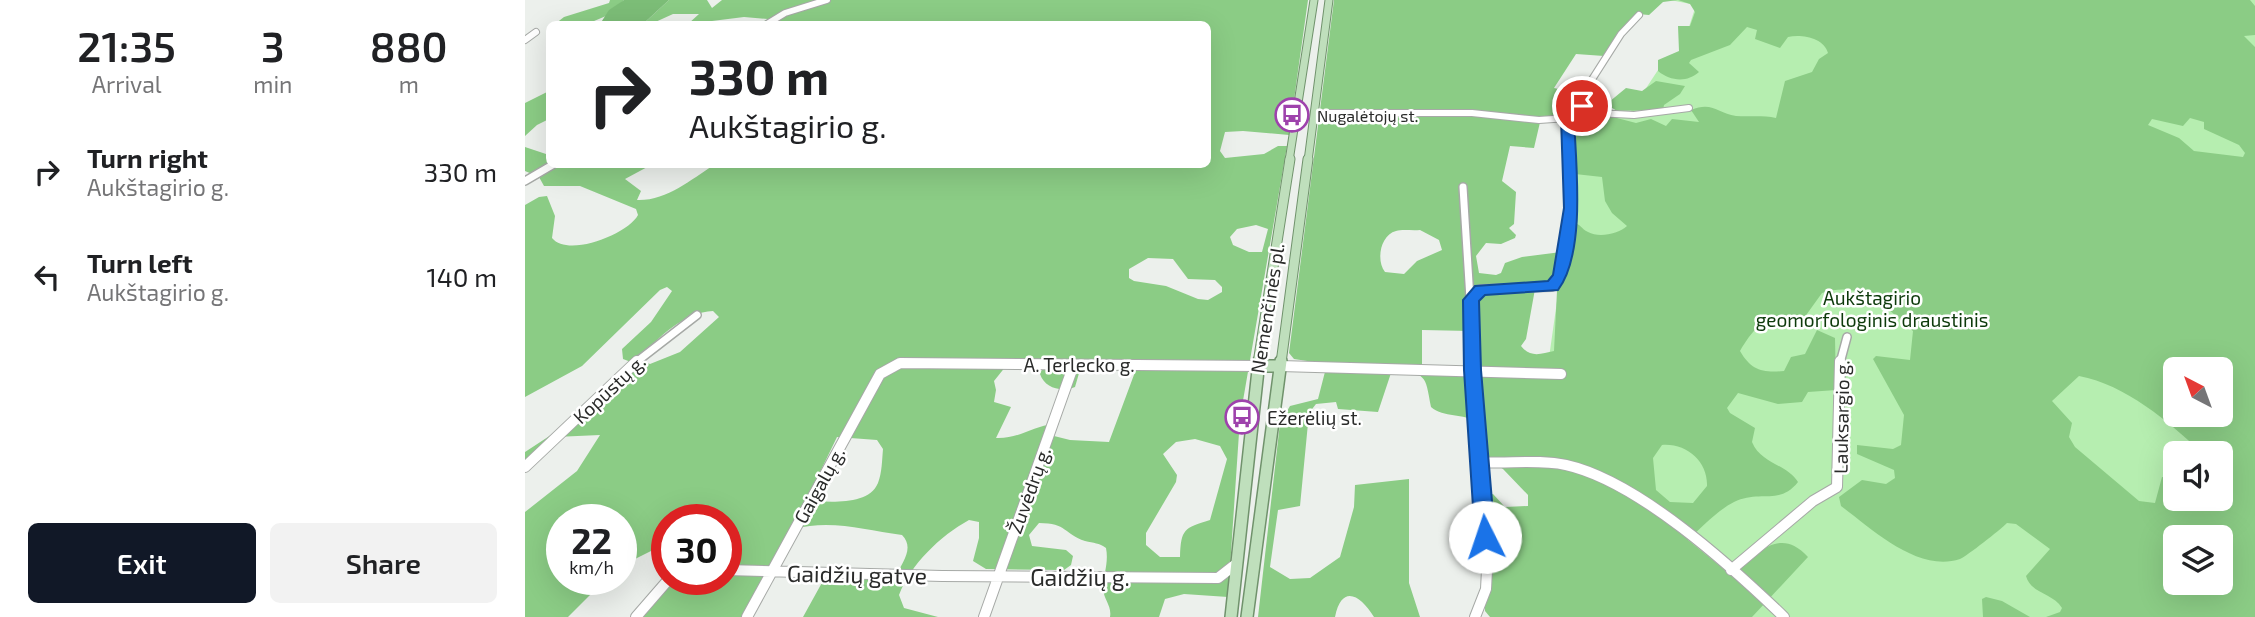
<!DOCTYPE html>
<meta charset="utf-8">
<style>
:root{--surface:#fff;--page:#f2f2f2;--text:#202124;--muted:#757577;--accent:#111827}
body{margin:0;font-family:"Exo 2",sans-serif;background:var(--page);color:var(--text);height:100vh;display:flex;flex-direction:column;font-size:26px;white-space:nowrap}
*{box-sizing:border-box;margin:0}
p{font-size:23px;color:var(--muted)}
.icon{flex:none;width:38px;height:38px;fill:none;stroke:currentColor;stroke-width:2;stroke-linecap:round;stroke-linejoin:round}
.map{position:relative;flex:1;overflow:hidden}
.side{display:flex;flex-direction:column;background:var(--surface);width:525px}
.side>*{flex:none}
.guide{position:absolute;left:21px;top:21px;width:665px;height:147px;border-radius:10px;box-shadow:0 7px 28px #0002;background:#fff;color:var(--text);overflow:hidden}
.needle{width:46px;rotate:319deg}
.fabs{position:absolute;left:1638px;top:357px;display:grid;gap:14px}
.fabs a{display:grid;place-items:center;width:70px;height:70px;border-radius:10px;background:var(--surface);box-shadow:0 7px 28px #0002;font-size:35px}
.speed{position:absolute;left:21px;top:504px;display:flex;gap:14px;font-size:35px;font-weight:700;text-align:center}
.speed>*{display:grid;place-content:center;width:91px;height:91px;border-radius:50%;background:var(--surface);box-shadow:0 7px 28px #0002;line-height:1}
.speed small{font-size:18px;font-weight:400}
.speed .limit{border:10px solid #d22;background:#fff;color:#111}
.pin{position:absolute;display:grid;place-items:center;width:60px;height:60px;color:#fff;margin:-30px;border:4px solid #fff;border-radius:50%;box-shadow:0 2px 7px #0007}
.me{position:absolute;width:77px;margin:-38px;rotate:356deg;stroke-linejoin:round;filter:drop-shadow(0 0 5px #0008)}
.turn{display:flex;align-items:center;gap:24px;height:147px;padding:0 28px;font-size:32px}
.turn .icon{width:91px;height:91px;stroke-width:2.5}
.turn b{display:block;font-size:49px;line-height:60px}
.eta{display:flex;justify-content:space-evenly;align-items:center;height:119px;text-align:center}
.eta b{font-size:42px;font-weight:600;line-height:49px}
.action{display:flex;gap:14px;margin-top:auto;padding:14px 28px}
.action a{flex:1;height:80px;border-radius:10px;background:var(--accent);color:#fff;font-size:28px;font-weight:600;line-height:80px;text-align:center}
.action a+a{background:var(--page);color:var(--text)}
ul{padding:0;list-style:none}
li{display:flex;align-items:center;gap:21px;height:105px;padding:0 28px}
li div{flex:1}
li b{display:block;font-size:26px}
li em{font-style:normal}
main{display:flex;flex:1;min-height:0}
.map>svg:first-child{display:block}
.green{fill:#b6eeb0;fill-rule:evenodd}
.forest{fill:#8bcc85;fill-rule:evenodd}
.water{fill:#7cbd77}
.lines{fill:none;stroke-linecap:round;stroke-linejoin:round}
.minor-far2-casing{stroke:#a6a9a6;stroke-width:8}
.minor-far1-casing{stroke:#a6a9a6;stroke-width:10}
.minor-casing{stroke:#a6a9a6;stroke-width:12}
.major-far2-casing{stroke:#70926c;stroke-width:9}
.major-far1-casing{stroke:#70926c;stroke-width:11}
.major-casing{stroke:#70926c;stroke-width:14}
.minor-far2{stroke:#fff;stroke-width:6}
.minor-far1{stroke:#fff;stroke-width:7}
.minor{stroke:#fff;stroke-width:10}
.major-far2{stroke:#bfdfbc;stroke-width:7}
.major-far1{stroke:#bfdfbc;stroke-width:9}
.major{stroke:#bfdfbc;stroke-width:11}
.route{fill:#1a73e8;stroke:#114b97;stroke-width:2}
.labels{text-anchor:middle;dominant-baseline:central;stroke-width:5;stroke-linejoin:round;paint-order:stroke}
.far-poi-label{font-size:16px;fill:#2a2b2a;stroke:#fff;text-anchor:start}
.park-label{font-size:19px;fill:#0d3a0b;stroke:#fff}
.street-label{font-size:19px;fill:#2a2b2a;stroke:#fff}
.poi-label{font-size:19px;fill:#2a2b2a;stroke:#fff;text-anchor:start}
.near-street-label{font-size:23px;fill:#2a2b2a;stroke:#fff}
</style>
<main>
<section class="side">
<div class="eta">
<div><b>21:35</b><p>Arrival</p></div>
<div><b>3</b><p>min</p></div>
<div><b>880</b><p>m</p></div>
</div>
<ul>
<li><svg class="icon" aria-label="right" viewBox="0 0 24 24"><path d="M7 20v-9h11M14 6l5 5-5 5"/></svg><div><b>Turn right</b><p>Aukštagirio g.</p></div><em>330 m</em></li>
<li><svg class="icon" aria-label="left" viewBox="0 0 24 24"><path d="M17 20v-9H6M10 6l-5 5 5 5"/></svg><div><b>Turn left</b><p>Aukštagirio g.</p></div><em>140 m</em></li>
</ul>
<div class="action"><a>Exit</a><a>Share</a></div>
</section>
<div class="map">
<svg width="1730" height="617" viewBox="0 0 1730 617">
<rect width="100%" height="100%" fill="#ecf0ec"/>
<path class="green" d="M1145,0H1730V617H973L963,514L1003,506L1034,287L1049,223L1047,129L1051,118L1102,117L1137,64L1156,52L1171,5ZM1650,369H1696V415H1650ZM1650,453H1696V499H1650ZM1650,537H1696V583H1650Z"/>
<path class="forest" d="M85,0H99L81,16L62,24H30L39,17L84,3Z
M144,0H182L187,8L197,0H783L764,135L718,131L700,132L695,151L700,158L739,154L753,146H762L715,418L703,597L659,594L640,599L634,617H585C587,606 579,600 578,589C578,575 584,563 581,548C574,543 569,543 560,541C539,534 542,523 514,523L504,535L507,546L541,550L548,556L546,565L539,570L461,569L448,561L454,538V522L444,520C415,536 386,564 374,595L379,608L413,617H278L299,579L370,577C377,563 390,548 377,535C339,530 307,519 268,529L219,617H113L144,579H201V520H142V551L128,550L96,566V520H37V579H81L43,617H0V512L52,471L75,435L30,437L0,465V452L29,433L106,362L98,359L97,349L126,322L147,291L142,287L135,290L57,366L0,397V205L14,197L22,196L30,216L27,238C43,258 103,234 113,215L111,209L55,186H19L14,177L0,171V147L24,155V164L67,165L74,168L80,165H126L100,179L116,191L112,200C142,201 165,180 189,165L682,164V24H234L243,19L219,17L163,24L174,14H148L126,24H118ZM731,225L743,229L737,252H724L708,245L705,237L712,229ZM623,258L648,259L663,279L690,280L697,287V292L683,300L673,299L641,286L609,281L604,278V269ZM188,311L194,317L155,352L125,364L116,360C130,338 160,312 188,311ZM485,361L520,363L515,374C520,389 537,392 550,387L557,363L613,364L584,442L545,440L529,436V424C508,426 494,439 471,438L486,407L469,402L471,390L469,381ZM312,437L352,440L358,449C357,460 357,473 353,483C343,507 302,501 281,501ZM670,439L695,446L702,459L685,520C659,528 656,529 655,557H635L621,545V533L651,482L652,475L638,454L651,442Z
M809,0H1725L1730,6V35L1719,36L1730,47V617H1521L1535,612L1537,608C1528,593 1506,594 1501,576L1525,549L1491,524L1482,523C1475,530 1442,556 1435,559C1393,573 1347,529 1316,506L1314,497L1337,480L1361,484L1370,478L1369,470L1332,454V445L1368,449L1376,445L1379,415L1348,359L1351,356L1385,360L1388,331C1359,306 1338,280 1297,293L1279,318C1246,309 1231,324 1215,351C1226,370 1237,373 1259,371L1266,357L1280,354L1292,330L1310,338L1311,390L1283,392L1277,402L1253,404L1213,393L1202,408L1205,413L1230,428L1227,442C1236,464 1262,464 1273,482C1254,506 1235,489 1209,502C1193,510 1176,528 1163,540L1206,575C1232,555 1254,525 1283,557L1227,617H965L960,611L961,496L968,494L980,507L1003,506V495L978,469L958,456L953,422C938,413 919,418 906,407C900,374 902,374 867,370L853,412L813,409L811,402L791,404L784,413L775,506L753,510L745,567L765,579L785,578L815,557L829,507L830,485L884,479V583L895,617H849C836,596 817,583 810,617H733L755,423L765,406L793,399L802,364L769,359L764,353ZM1153,0L1165,4L1170,12L1165,26H1153L1154,51L1133,60V71C1145,81 1162,83 1174,72L1164,63L1166,60L1205,45L1222,27L1232,30L1230,39L1255,48L1263,37C1277,34 1299,38 1303,53L1294,59L1287,72L1260,81L1251,118C1238,115 1224,117 1211,116C1193,114 1188,101 1166,110L1174,122L1147,119L1141,126L1126,119L1111,123L1088,117L1065,118L1054,122L1046,140L1050,174L1077,177L1080,201L1087,213L1102,226C1093,234 1074,238 1063,232C1056,229 1056,224 1049,223L1044,251L997,257L980,263L976,273L971,275L954,273L951,256L961,243L976,244L990,238L991,235L984,228L989,224L991,192L977,181L985,146L1009,148L1016,118L1034,117L1053,104L1055,94L1029,88L1051,54L1079,56L1113,14L1124,15L1138,2ZM1665,118L1679,122V129L1714,145L1720,153L1718,157L1669,151L1654,138L1623,125L1627,119L1658,126ZM895,230L914,240L917,250L892,261L879,274L860,272C851,261 855,235 871,231C878,229 887,231 895,230ZM1010,289L1032,291L1029,351C1016,354 1005,358 996,346L1001,339ZM897,330L945,331V364L941,367L897,366ZM1650,369H1696V415H1650ZM1554,376C1601,385 1643,421 1677,453H1696V499H1650V479L1637,477L1630,503L1614,501L1550,447L1544,437L1547,423L1527,401ZM1137,445C1162,443 1183,462 1182,486L1168,503L1145,502L1131,490L1128,458ZM1650,537H1696V583H1650Z
M1131,81L1160,86L1155,94L1139,105L1138,110L1092,111L1084,106V102L1101,88L1117,91Z
M24,91V119L12,125L0,136V103Z
M1461,597L1477,601L1505,617H1458L1457,599Z"/>
<path class="water" d="M99,0H144L118,24H75L84,10Z"/>
<g class="lines">
<defs>
<path id="minor-far2" d="M242,24L260,13L302,0
M0,40L11,32
M1052,112L1109,115L1164,108
M790,113H947L1014,120L1043,118L1057,106L1066,81L1096,34L1114,15
M1043,118L1044,161"/>
<path id="minor-far1" d="M0,181L29,164
M938,187L949,363
M946,300L955,289L1027,287C1050,259 1046,194 1044,159
M110,363L172,315
M1315,363L1322,337"/>
<path id="minor" d="M949,361L962,570L961,589L950,617
M755,366L1036,374
M955,462C983,464 1013,459 1041,465C1113,481 1206,566 1259,617
M0,467L112,361
M201,570L417,576L693,578L711,564
M1206,570L1288,501L1312,487L1315,361
M111,617L144,579
M222,617L355,374L375,363L733,366
M459,617L549,364"/>
<path id="major-far2" d="M764,161L789,0
M783,161L804,0"/>
<path id="major-far1" d="M733,363L765,159
M756,363L783,159"/>
<path id="major" d="M733,366H755
M706,617L734,361
M722,617L756,361"/>
</defs>
<use href="#minor-far2" class="minor-far2-casing"/>
<use href="#minor-far1" class="minor-far1-casing"/>
<use href="#minor" class="minor-casing"/>
<use href="#major-far2" class="major-far2-casing"/>
<use href="#major-far1" class="major-far1-casing"/>
<use href="#major" class="major-casing"/>
<use href="#minor-far2" class="minor-far2"/>
<use href="#minor-far1" class="minor-far1"/>
<use href="#minor" class="minor"/>
<use href="#major-far2" class="major-far2"/>
<use href="#major-far1" class="major-far1"/>
<use href="#major" class="major"/>
</g>
<path class="route" d="M1057,103L1064,106L1049,119C1051,165 1061,253 1033,290L960,295L954,301L956,370L970,537L967,543L960,546L953,543L950,537L939,370L938,300L950,286L1023,281L1028,275L1039,208L1036,118Z"/>
<defs>
<symbol id="bus-ring" viewBox="-11 -11 22 22"><circle r="9.5" fill="#fff" stroke="#9e42ac" stroke-width="1.5"/><path d="M-5-6H5V4H4V6H2V4H-2V6H-4V4H-5ZM-3.5-4V0h7V-4ZM-3.5 1.2v1.5H-2V1.2ZM2 1.2v1.5H3.5V1.2Z" fill="#9e42ac"/></symbol>
</defs>
<g fill-rule="evenodd">
<use href="#bus-ring" x="748" y="96" width="38" height="38"/>
<use href="#bus-ring" x="698" y="398" width="38" height="38"/>
</g>
<g class="labels">
<g class="far-poi-label">
<text x="792" y="115">Nugalėtojų st.</text>
</g>
<g class="park-label">
<text x="1347" y="297">Aukštagirio<tspan x="1347" dy="22">geomorfologinis draustinis</tspan></text>
</g>
<g class="street-label">
<text transform="translate(742 308) rotate(-81)">Nemenčinės pl.</text>
<text x="554" y="364">A. Terlecko g.</text>
<text transform="translate(84 389) rotate(-43)">Kopūstų g.</text>
<text transform="translate(1316 417) rotate(-89)">Lauksargio g.</text>
<text transform="translate(294 485) rotate(-61)">Gaigalų g.</text>
<text transform="translate(504 490) rotate(-70)">Žuvėdrų g.</text>
</g>
<g class="poi-label">
<text x="742" y="417">Ežerėlių st.</text>
</g>
<g class="near-street-label">
<text transform="translate(332 574) rotate(1)">Gaidžių gatve</text>
<text x="555" y="577">Gaidžių g.</text>
</g>
</g>
</svg>
<div class="fabs">
<a><svg class="needle" viewBox="-14 -14 28 28"><path d="M0-13l5 13h-10z" fill="#e53935"/><path d="M0 13l5-13h-10z" fill="#757577"/></svg></a>
<a><svg class="icon" aria-label="sound" viewBox="0 0 24 24"><path d="M4 9h4l5-4v14l-5-4H4zM17 9q2 3 0 6"/></svg></a>
<a><svg class="icon" aria-label="layers" viewBox="0 0 24 24"><path d="M12 4l9 5-9 5-9-5zM3 14l9 5 9-5"/></svg></a>
</div>
<div class="speed"><div>22<small>km/h</small></div><div class="limit">30</div></div>
<div class="pin" style="left:1057px;top:106px;background:#d93025"><svg class="icon" aria-label="arrive" viewBox="0 0 24 24"><path d="M6 21V4h12l-3 4 3 4H6"/></svg></div>
<svg class="me" style="left:960px;top:537px" viewBox="-20 -20 40 40"><circle r="19" fill="#fff"/><path d="M0-13L10 11 0 6-10 11z" fill="#1a73e8"/></svg>
<div class="guide">
<div class="turn"><svg class="icon" aria-label="right" viewBox="0 0 24 24"><path d="M7 20v-9h11M14 6l5 5-5 5"/></svg><div><b>330 m</b>Aukštagirio g.</div></div>
</div>
</div>
</main>
